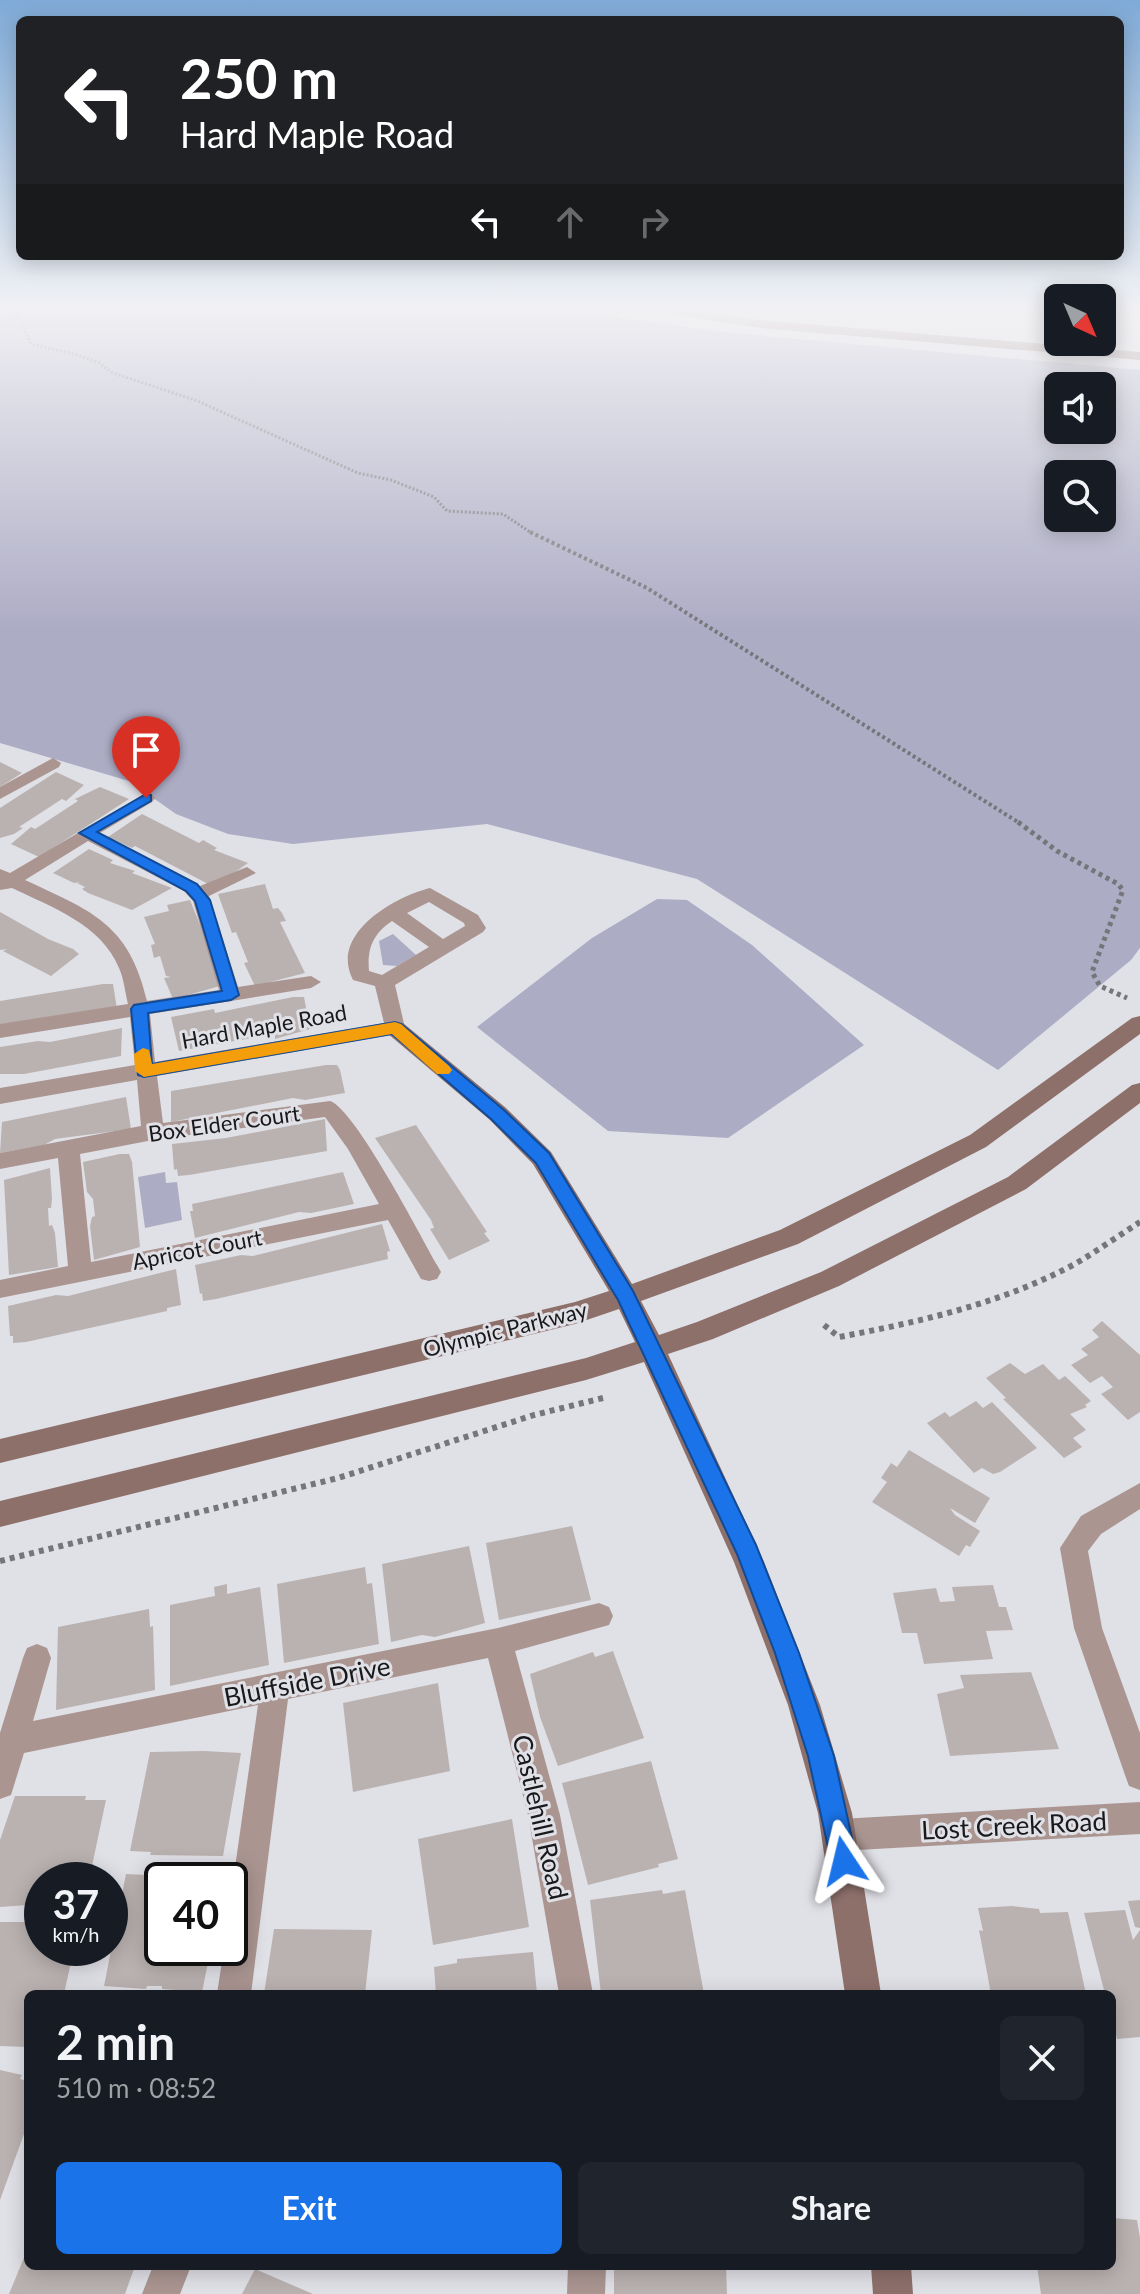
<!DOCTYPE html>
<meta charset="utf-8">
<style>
:root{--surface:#171b24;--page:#20242c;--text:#f1f3f6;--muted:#9ea1a6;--accent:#1a73e8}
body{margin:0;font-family:Lato,sans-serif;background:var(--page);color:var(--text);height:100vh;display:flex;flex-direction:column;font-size:30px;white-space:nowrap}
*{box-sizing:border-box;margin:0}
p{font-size:26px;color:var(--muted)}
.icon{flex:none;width:44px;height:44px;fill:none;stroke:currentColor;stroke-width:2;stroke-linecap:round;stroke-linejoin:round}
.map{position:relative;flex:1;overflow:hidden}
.sheet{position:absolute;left:24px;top:1990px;width:1092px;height:280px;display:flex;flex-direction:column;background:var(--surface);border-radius:12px;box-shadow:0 4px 20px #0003}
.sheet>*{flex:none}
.guide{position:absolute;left:16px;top:16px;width:1108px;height:244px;border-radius:12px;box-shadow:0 4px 20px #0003;background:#202124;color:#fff;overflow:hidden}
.needle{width:52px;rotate:136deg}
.controls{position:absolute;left:1044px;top:284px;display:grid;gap:16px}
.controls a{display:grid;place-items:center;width:72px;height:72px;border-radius:12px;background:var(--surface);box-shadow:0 4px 20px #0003;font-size:40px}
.speed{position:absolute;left:24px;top:1862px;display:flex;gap:16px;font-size:40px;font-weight:700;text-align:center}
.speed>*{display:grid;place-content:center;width:104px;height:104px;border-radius:50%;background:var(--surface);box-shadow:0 4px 20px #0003;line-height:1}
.speed small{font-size:20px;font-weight:400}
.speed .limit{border:4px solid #111;border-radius:12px;background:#fff;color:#111}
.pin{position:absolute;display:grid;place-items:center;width:68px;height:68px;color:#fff;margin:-82px -34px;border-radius:50% 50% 50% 0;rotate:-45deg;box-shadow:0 0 8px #0007}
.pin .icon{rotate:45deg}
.me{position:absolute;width:88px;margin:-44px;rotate:350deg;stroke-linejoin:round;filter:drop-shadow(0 0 6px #0008)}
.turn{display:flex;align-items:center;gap:28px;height:168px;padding:0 32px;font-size:36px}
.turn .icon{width:104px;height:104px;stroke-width:2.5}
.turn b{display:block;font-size:56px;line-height:68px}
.lanes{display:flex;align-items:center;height:76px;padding:0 32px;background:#0003;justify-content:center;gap:40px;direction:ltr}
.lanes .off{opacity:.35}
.round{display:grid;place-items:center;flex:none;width:84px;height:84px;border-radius:12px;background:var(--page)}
.summary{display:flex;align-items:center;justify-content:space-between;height:136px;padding:0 32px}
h1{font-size:48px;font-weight:700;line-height:60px}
.cta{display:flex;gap:16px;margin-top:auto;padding:16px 32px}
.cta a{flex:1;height:92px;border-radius:12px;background:var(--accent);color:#fff;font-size:32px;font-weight:700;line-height:92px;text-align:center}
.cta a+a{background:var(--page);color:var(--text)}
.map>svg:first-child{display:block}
.green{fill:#adacc5;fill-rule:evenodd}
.building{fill:#bab2b0}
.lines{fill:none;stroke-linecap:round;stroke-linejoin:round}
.path-far3{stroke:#75757a;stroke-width:3;stroke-dasharray:2 2;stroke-linecap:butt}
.path-far2{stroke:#75757a;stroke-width:4;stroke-dasharray:3 3;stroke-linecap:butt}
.path-far1{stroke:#75757a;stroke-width:5;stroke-dasharray:4 4;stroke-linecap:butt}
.path{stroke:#75757a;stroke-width:6;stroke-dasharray:5 5;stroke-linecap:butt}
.street{fill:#aa9591;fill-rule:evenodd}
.secondary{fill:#8e706b;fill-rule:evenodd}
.route{fill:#1a73e8;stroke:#114b97;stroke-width:2}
.slow{fill:#f59e0b}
.labels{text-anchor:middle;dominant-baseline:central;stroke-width:6;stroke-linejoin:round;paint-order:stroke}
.street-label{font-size:22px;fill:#19191c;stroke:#e0e0e7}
.near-street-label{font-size:26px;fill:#19191c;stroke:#e0e0e7}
</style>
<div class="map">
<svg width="1140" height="2294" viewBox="0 0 1140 2294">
<rect width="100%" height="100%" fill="#e0e0e7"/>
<path class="green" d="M0,307H549L720,332L1140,370V948L1131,960L998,1070L697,879L487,824L293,844L228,834L176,814L129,781L0,743ZM1058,386H1102V430H1058ZM1058,474H1102V518H1058Z
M657,899L687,900L752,945L864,1045L728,1138L608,1131L477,1027L592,938Z
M393,934L416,955L397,966L383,965L379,941Z
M165,1172L166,1183L177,1182L182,1220L145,1228L138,1177Z"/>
<path class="building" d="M1107,308L1129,307L1131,317L1113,316L1112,320H1107Z
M0,762L22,773L0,787Z
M56,772L84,785L66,801L62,799L19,827L23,828L14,834L0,838V808Z
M100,787L129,799L39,857L11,844L31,827L35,829L78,801L75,799Z
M142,814L199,843L203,840L217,848L214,850L248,863L214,887L135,846L132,848L108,837Z
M89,849L113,860L110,863L135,871L132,873L172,888L132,910L88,893L82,889L85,887L77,883L80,882L74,883L53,873Z
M265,884L273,909L278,908L282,913L286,921L280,922L305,973L255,986L244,963L248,962L236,932L232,933L218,894Z
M190,900L224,985L173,999L164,978L171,977L166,976L160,956L154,958L151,945L155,944L144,917L169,911L167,905Z
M0,912L48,939L73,949L79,954L51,976L3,951L7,949L0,950Z
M103,984H113L117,1009L0,1027V1001Z
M293,997H304L310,1029L275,1039V1034L179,1051L171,1017L214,1009L215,1013Z
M122,1028L121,1056L24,1074H0V1047L38,1041L50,1042Z
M326,1065H337L340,1070L345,1093L305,1100L293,1098L171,1122V1091Z
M126,1097L131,1129L55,1139L44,1145L0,1153L2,1122Z
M325,1119L327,1151L189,1175L178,1176L177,1169L174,1170L172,1144L226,1138Z
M416,1125L487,1232L484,1233L490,1241L449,1260L430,1229L434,1228L431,1220L375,1138Z
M120,1154H129L132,1162L140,1247L94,1260L90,1226L92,1217L95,1216L93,1199L87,1192L83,1162Z
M50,1168L52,1199L51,1208H48L49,1226L52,1225L55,1233L58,1267L9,1275L4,1180Z
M343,1172L354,1204L311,1213L299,1212L195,1238L190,1211H193L192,1204Z
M382,1224L390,1251L387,1252L388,1259L216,1299L203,1301L202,1293L200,1294L195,1265L241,1255L253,1256Z
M176,1269L181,1305L167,1308V1311L26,1342L13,1343V1336H10L8,1306L56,1295L68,1296Z
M1102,1321L1140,1355V1412L1128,1420L1101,1394L1113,1387L1102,1376L1090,1383L1071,1365L1088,1355L1081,1349L1099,1337L1092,1330Z
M1010,1363L1025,1374L1043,1364L1059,1380L1065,1376L1091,1401L1085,1405L1087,1407L1070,1414L1086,1430L1073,1438L1082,1447L1064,1458L1003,1399L1006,1398L986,1378Z
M976,1401L983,1408L992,1402L1037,1448L1000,1472L993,1474L982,1468L974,1473L927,1423L945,1412L950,1417Z
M909,1450L990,1498L975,1523L950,1508L955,1515L980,1531L970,1547L966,1545L959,1556L872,1502L887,1482L881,1478L891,1463L897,1467Z
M572,1526L591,1600L499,1620L486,1543Z
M469,1546L485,1623L435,1637L422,1635L391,1642L382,1564Z
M365,1567L367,1584L372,1583L379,1644L284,1663L277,1584Z
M227,1584V1594L260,1587L269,1665L170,1686V1605L215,1596L214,1587Z
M993,1585L999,1607H1006L1013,1630L986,1631L993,1659L924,1664L917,1633H902L893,1593L936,1588L940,1602L955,1601L952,1587Z
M149,1609L150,1627L153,1626L155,1690L56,1710L58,1627Z
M613,1651L644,1738L558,1766L540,1717L530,1674L593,1652L595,1657Z
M1031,1672L1059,1749L950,1756L937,1694L964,1688L960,1675Z
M438,1683L450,1771L353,1792L343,1703Z
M204,1751L241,1753L223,1856L150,1855L151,1852L130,1851L150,1752Z
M651,1761L678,1859L658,1864L659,1867L588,1885L562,1783Z
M15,1796H86L85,1800H106L89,1880H42V1904L0,1907V1840Z
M512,1819L529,1927L433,1945L418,1839Z
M148,1871L222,1872L220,1880H162V1948H211L202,1992L162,1989V1986H147L146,1989L104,1986L126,1874L147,1875Z
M662,1890L663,1894L685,1890L704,1994H601L590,1900Z
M1140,1900V1928L1135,1927L1128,1901Z
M1012,1906L1039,1909L1040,1913L1068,1912L1086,1994H991L979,1930L983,1931L978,1908Z
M1125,1910L1133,1940L1140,1930V2037L1117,2039L1112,2018V1994H1105L1084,1913Z
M0,1922H42V1948H74L64,1994H28V2047L0,2046Z
M274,1929L372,1930L365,1994H264Z
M533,1952L537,1994H436L434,1967L457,1963V1959Z
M0,2070L22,2075L20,2079L28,2081V2123L0,2200Z
M1112,2218L1137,2220L1140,2238V2294H1041L1037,2266H1112Z
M28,2248V2266H135L125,2294H9Z
M614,2266H726L727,2294H614Z
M255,2269L313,2294H242Z"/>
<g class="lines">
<path class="path-far3" d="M0,307L20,320L31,344L78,355L99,363L113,373L195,400L358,473L391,480L434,497L447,511L503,514L533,534
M581,307L619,314"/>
<path class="path-far2" d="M530,532L647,588L1021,824"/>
<path class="path-far1" d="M1018,822L1057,851L1118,884L1123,890L1092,972L1100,986L1127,998"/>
<path class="path" d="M824,1325L839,1337C919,1322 1000,1304 1073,1265C1096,1252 1118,1236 1140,1222
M0,1561L338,1478L534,1415L607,1397"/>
<path class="street" d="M53,758L61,763L59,767L0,799V787Z
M146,793L152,794L155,798L152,802L100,833L200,886L247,867L256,873L209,896L238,987L311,976L321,982L311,988L150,1014L155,1062L384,1023L375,986L353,980C329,934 394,897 430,888L478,915L486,928L483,932L395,985L405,1028L402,1033L157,1076L163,1123L330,1101C355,1109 421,1237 437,1265L441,1272L437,1279L429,1281L421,1279L388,1220L0,1298V1280L68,1266L58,1158L0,1169V1153L141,1126L137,1080L0,1104V1088L135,1065L130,1017L0,1038V1024L128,1004C125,992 124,979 119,968C101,924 51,907 12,888L0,890V869L10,873ZM88,841L184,891L193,901L219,990L147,1001C129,923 91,911 25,880ZM429,902L464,923L465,926L443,939L407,913ZM392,921L429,947L382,975L369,971C367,948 373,934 392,921ZM325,1117L348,1149L379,1204L91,1262L80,1154L153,1140Z
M1140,1483V1509L1101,1534L1088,1551L1102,1628L1140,1733V1790L1129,1786L1125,1775L1074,1628L1060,1548L1081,1516Z
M599,1603L609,1607L613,1616L609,1625L515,1651L560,1815L593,1994H559L528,1815L488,1658L288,1699L251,1994H217L224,1948H230V1903L258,1705L24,1753L11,1795L0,1799V1733L23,1658L27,1648L37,1644L47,1648L51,1658L33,1721L498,1628Z
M1140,1802V1834L840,1851L829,1846L824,1835L829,1824L840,1819Z
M153,2266H191L180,2294H142Z
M568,2266H606L605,2294H567Z"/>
<path class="secondary" d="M628,307H663L760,320L1140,352V360L760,328Z
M1140,1016V1034L986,1147L798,1244L641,1301L659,1335L697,1322L821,1272L1008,1177L1132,1085L1140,1083V1103L1026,1189L839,1286L713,1339L668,1354L764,1562L820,1705L852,1813L881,1994H845L818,1813L788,1705L734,1562L644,1362L586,1380L0,1527V1501L586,1358L635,1342L619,1309L575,1324L0,1463V1439L575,1302L609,1291L533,1164L490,1120L387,1033L384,1028L387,1023H403L506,1108L551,1152L632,1284L780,1230L970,1135L1132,1018Z
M871,2266H911L913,2294H873Z"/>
</g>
<linearGradient id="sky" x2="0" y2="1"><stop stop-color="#7faad7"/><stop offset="0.49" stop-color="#f1f1f4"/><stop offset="1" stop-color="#f1f1f4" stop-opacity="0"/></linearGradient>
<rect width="1140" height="629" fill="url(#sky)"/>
<path class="route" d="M146,794L151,795V801L97,832L197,884L210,900L239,995L231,1000L148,1013L152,1064L395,1022L401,1024L504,1110L549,1153L633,1291L756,1545L799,1653L834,1756L857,1861L853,1871L844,1874L834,1871L831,1861L808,1756L775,1653L737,1554L618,1300L536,1163L491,1119L392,1034L144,1077L138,1075L131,1009L134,1005L222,991L195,901L186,891L79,833Z"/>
<path class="slow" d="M395,1022L401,1024L449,1066L452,1070L449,1074H437L392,1034L144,1077L135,1071L134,1054L143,1048L149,1050L152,1064Z"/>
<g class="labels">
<g class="street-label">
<text transform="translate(264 1026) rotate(-10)">Hard Maple Road</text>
<text transform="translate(224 1123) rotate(-8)">Box Elder Court</text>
<text transform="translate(197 1249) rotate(-11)">Apricot Court</text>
<text transform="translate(505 1329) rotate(-14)">Olympic Parkway</text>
</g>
<g class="near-street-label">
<text transform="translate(307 1681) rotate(-11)">Bluffside Drive</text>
<text transform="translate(541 1817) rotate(77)">Castlehill Road</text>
<text transform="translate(1014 1825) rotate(-3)">Lost Creek Road</text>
</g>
</g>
</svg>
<div class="controls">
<a><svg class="needle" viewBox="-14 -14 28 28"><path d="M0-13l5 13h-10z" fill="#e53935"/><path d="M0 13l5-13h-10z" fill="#9ea1a6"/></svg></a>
<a><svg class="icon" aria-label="sound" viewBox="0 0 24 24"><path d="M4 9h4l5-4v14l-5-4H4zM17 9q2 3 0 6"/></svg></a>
<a><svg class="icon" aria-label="search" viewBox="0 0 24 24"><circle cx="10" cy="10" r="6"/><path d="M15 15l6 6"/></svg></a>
</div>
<div class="speed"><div>37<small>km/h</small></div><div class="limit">40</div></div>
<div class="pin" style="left:146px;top:798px;background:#d93025"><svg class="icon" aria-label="arrive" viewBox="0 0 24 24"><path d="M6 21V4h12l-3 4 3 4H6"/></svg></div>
<svg class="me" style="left:844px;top:1861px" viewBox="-20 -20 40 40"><path d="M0-17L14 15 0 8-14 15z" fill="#1a73e8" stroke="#fff" stroke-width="4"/></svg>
<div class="guide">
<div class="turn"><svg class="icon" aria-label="left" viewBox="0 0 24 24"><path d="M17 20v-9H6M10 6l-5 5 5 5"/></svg><div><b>250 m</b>Hard Maple Road</div></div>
<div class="lanes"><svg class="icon" aria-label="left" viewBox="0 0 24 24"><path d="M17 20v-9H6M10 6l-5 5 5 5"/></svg><svg class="icon off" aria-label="ahead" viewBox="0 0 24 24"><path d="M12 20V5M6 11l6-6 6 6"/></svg><svg class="icon off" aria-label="right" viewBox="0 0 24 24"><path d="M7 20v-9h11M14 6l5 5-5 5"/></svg></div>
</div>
<section class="sheet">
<div class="summary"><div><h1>2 min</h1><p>510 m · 08:52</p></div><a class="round"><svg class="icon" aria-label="close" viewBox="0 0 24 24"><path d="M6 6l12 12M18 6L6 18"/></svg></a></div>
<div class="cta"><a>Exit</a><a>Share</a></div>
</section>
</div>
